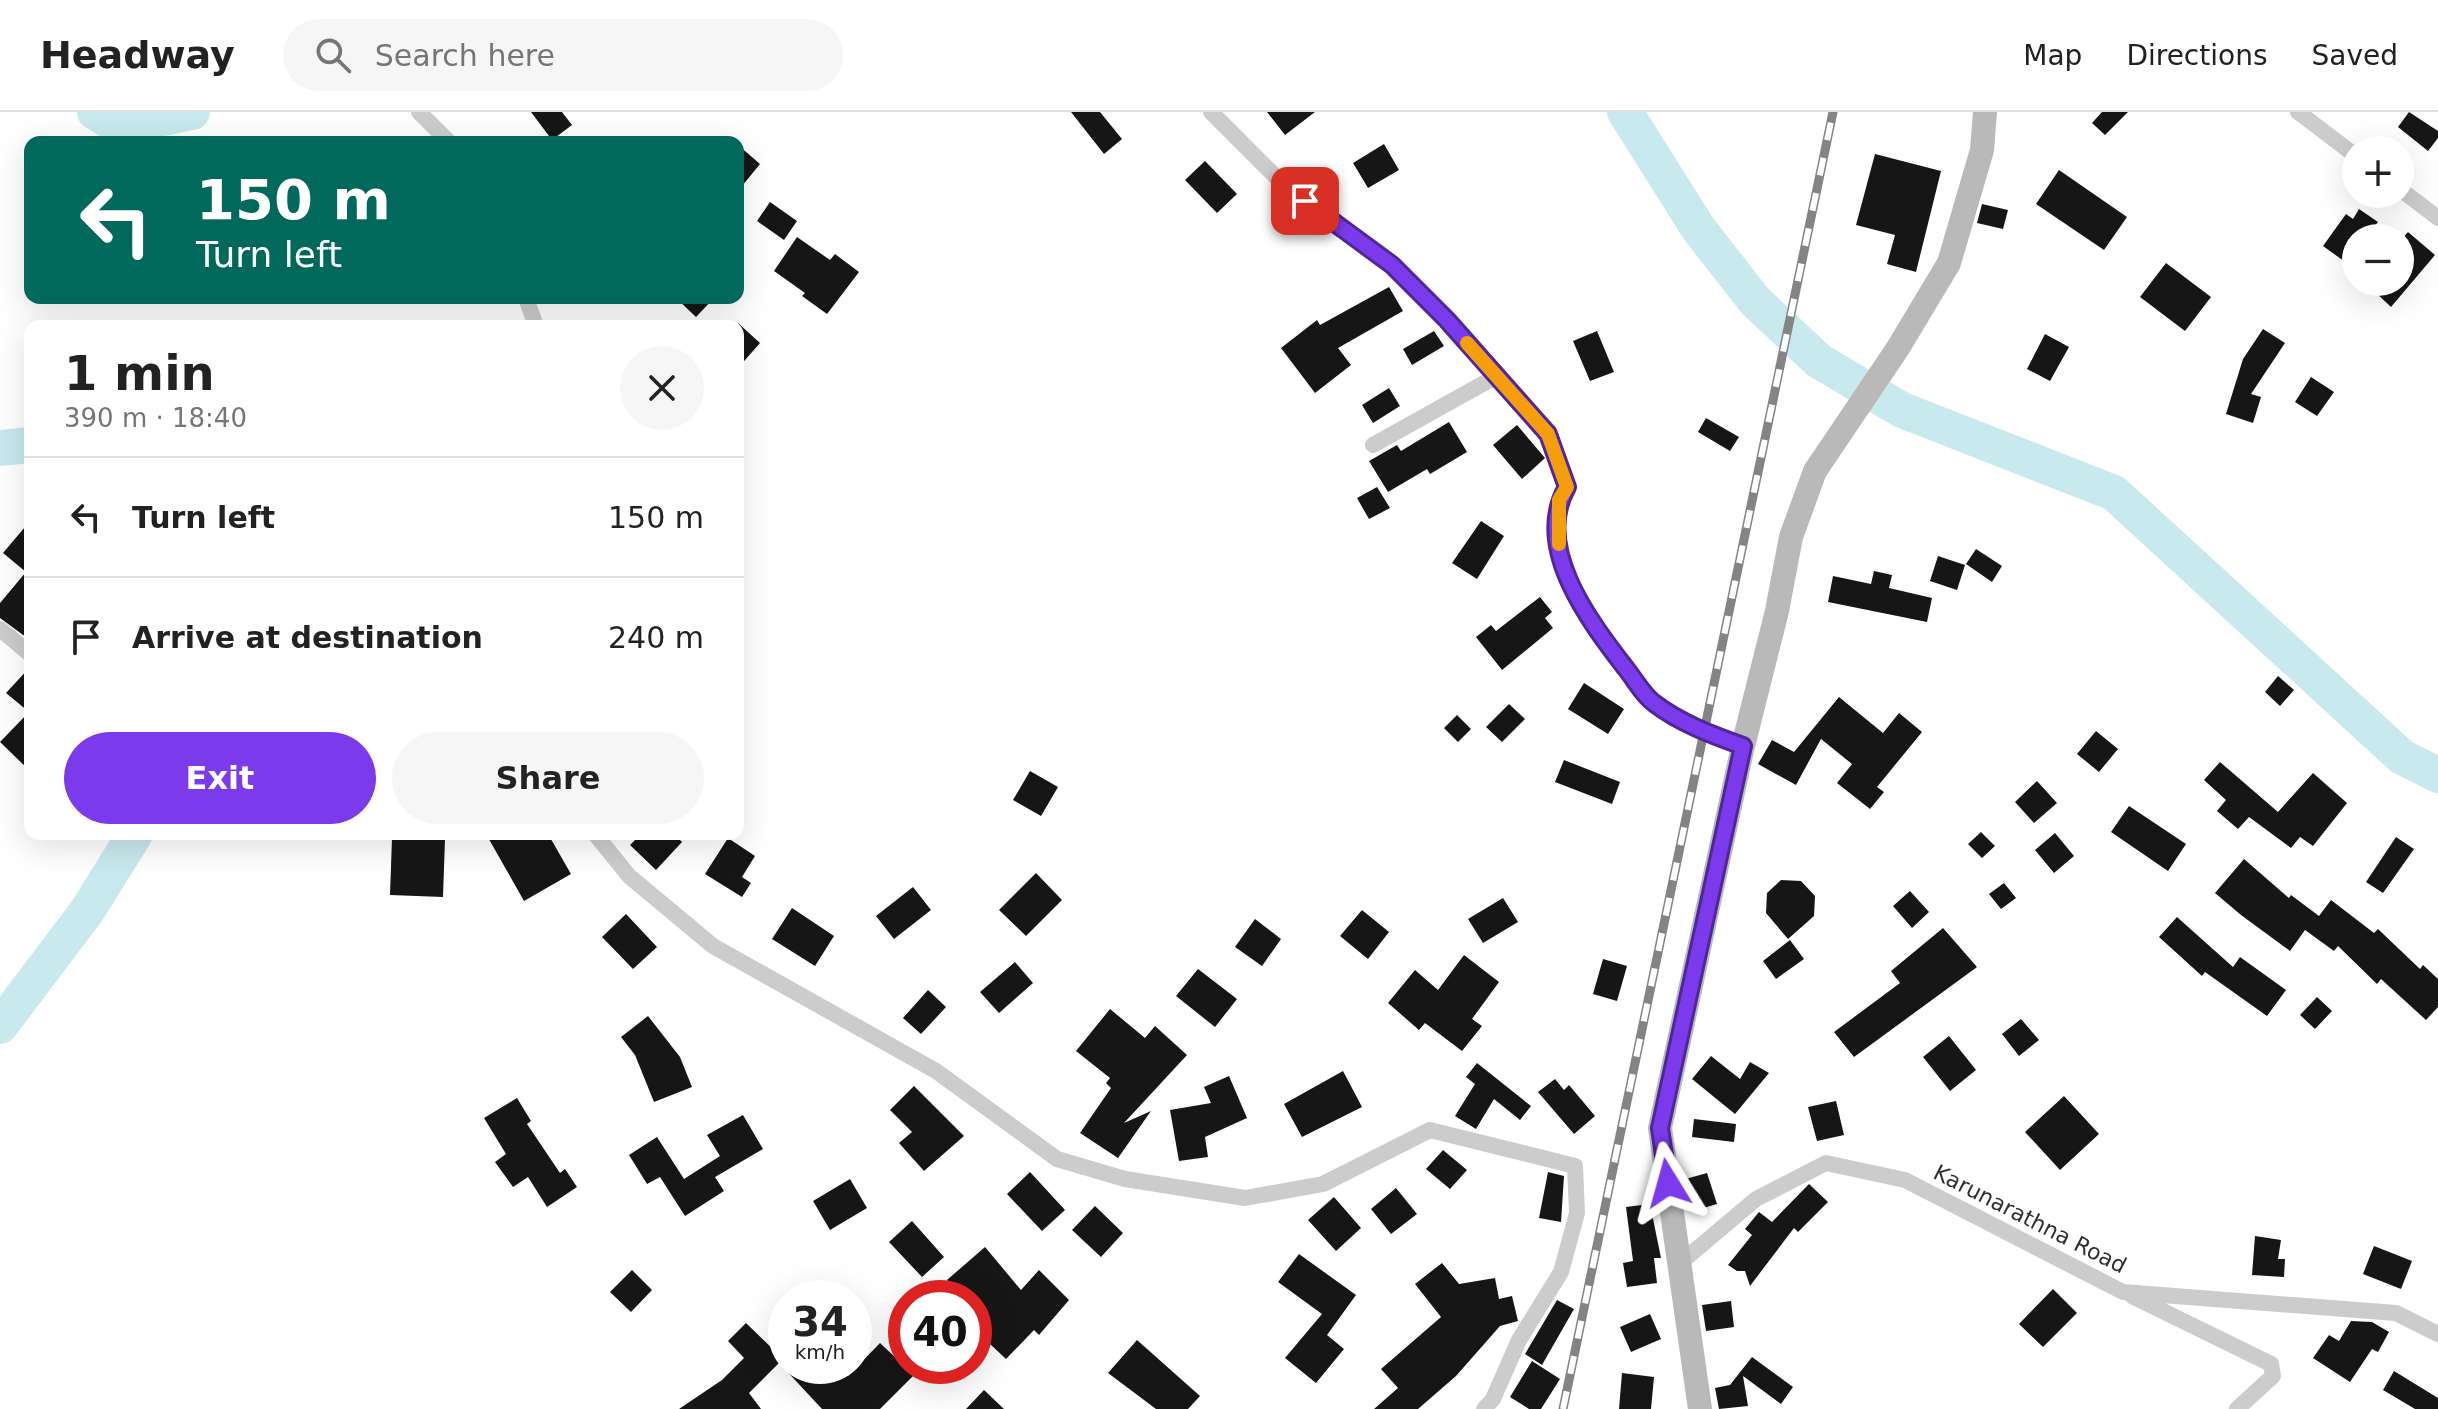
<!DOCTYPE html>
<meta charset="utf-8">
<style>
:root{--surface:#fff;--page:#f6f6f6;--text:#222;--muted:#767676;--line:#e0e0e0;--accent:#7c3aed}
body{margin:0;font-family:"DejaVu Sans",sans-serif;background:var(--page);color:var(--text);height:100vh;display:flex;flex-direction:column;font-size:30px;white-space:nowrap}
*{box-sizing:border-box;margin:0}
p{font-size:26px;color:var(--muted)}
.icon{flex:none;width:44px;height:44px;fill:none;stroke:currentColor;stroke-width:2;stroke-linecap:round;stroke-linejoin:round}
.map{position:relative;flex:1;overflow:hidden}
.details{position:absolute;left:24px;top:208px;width:720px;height:520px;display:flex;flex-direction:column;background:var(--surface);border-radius:16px;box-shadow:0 8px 32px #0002}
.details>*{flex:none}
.top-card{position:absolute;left:24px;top:24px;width:720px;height:168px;border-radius:16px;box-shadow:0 8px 32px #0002;background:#00695c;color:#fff;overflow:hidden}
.buttons{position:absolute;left:2342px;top:24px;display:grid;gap:16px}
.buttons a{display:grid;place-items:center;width:72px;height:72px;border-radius:50%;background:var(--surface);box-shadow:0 8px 32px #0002;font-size:40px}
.speed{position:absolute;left:768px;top:1168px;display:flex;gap:16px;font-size:40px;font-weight:700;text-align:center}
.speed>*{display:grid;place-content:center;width:104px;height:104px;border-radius:50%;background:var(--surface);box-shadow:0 8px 32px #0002;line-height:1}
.speed small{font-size:20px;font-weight:400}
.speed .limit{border:12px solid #d22;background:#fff;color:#111}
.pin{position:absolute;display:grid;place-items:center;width:68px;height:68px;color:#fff;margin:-34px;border-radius:16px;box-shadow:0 4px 12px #0006}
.me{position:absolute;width:88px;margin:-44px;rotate:352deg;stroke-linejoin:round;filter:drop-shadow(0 0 6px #0008)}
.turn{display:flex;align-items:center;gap:28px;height:168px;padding:0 40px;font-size:36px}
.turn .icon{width:104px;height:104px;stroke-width:2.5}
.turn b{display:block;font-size:56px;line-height:68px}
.round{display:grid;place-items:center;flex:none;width:84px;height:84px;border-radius:42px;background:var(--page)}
.overview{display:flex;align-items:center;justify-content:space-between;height:136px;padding:0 40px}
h1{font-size:48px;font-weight:800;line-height:60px}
.cta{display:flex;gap:16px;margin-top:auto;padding:16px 40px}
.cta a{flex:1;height:92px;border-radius:48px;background:var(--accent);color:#fff;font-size:32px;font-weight:800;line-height:92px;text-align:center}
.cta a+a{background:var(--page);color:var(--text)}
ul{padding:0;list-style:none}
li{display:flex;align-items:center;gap:24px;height:120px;padding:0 40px;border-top:2px solid var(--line)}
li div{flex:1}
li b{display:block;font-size:30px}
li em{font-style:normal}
header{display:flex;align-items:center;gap:48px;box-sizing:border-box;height:112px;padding:0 40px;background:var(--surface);border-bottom:2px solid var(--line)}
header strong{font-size:38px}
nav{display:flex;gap:44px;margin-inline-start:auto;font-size:28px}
.search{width:560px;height:72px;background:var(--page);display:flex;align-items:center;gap:20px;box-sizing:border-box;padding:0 28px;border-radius:44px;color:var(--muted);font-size:30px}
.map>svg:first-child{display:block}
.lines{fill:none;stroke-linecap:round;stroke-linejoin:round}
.river{stroke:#c8e9ee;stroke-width:36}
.building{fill:#161616}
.street{stroke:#ccc;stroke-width:16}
.secondary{stroke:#b9b9b9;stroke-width:24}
.rail-casing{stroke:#848484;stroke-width:9}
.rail{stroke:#fff;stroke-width:6;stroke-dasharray:18;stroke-linecap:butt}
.route-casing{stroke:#51269a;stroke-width:20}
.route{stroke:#7c3aed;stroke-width:14}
.slow{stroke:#f59e0b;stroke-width:14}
.labels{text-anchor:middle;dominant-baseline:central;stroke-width:8;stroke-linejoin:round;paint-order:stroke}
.street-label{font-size:22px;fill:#2f2f2f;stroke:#fff}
</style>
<header>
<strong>Headway</strong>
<div class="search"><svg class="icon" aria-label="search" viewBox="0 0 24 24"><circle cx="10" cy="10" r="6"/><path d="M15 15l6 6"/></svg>Search here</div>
<nav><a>Map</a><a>Directions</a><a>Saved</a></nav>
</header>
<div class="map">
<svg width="2438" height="1297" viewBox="0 0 2438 1297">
<rect width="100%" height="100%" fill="#fff"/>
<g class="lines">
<path class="river" d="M95,0L120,15L192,0
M1625,0L1698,116L1755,189L1819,249L1902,298L2114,381L2402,645L2438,663
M0,336L30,333
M0,914L87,799L135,722"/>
</g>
<path class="building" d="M531,0H562L572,13L552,28Z
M1071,0H1100L1122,27L1104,42Z
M1267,0H1315L1285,23Z
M2102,0H2128L2105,23L2092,11Z
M2409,0L2438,19V26L2428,39L2398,15Z
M1384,32L1399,58L1368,76L1353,51Z
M738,33L760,52L738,79Z
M1875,42L1941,59L1916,160L1887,152L1895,123L1856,113Z
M1205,49L1237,82L1217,101L1185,68Z
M2059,58L2127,105L2104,138L2036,92Z
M770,90L797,109L784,128L757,109Z
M1982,92L2008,98L2003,117L1977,111Z
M2359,97L2378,110L2366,126H2356V140L2348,152L2323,134L2346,102L2353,107Z
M2408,120L2435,143L2391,195L2374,179L2383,170H2400V129Z
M797,125L830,148L835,142L859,160L827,202L802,184L805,181L774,159Z
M2166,151L2211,185L2185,219L2140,185Z
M1389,175L1403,199L1338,236L1351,253L1315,281L1281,236L1317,208L1320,213Z
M676,186H714L696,205Z
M738,211L760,231L738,256Z
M2263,217L2285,231L2251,282L2261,285L2253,311L2226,302L2243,247Z
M1434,219L1444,234L1412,253L1403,237Z
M1597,219L1614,260L1590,269L1573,229Z
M2045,222L2069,235L2050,269L2027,257Z
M2311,265L2334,280L2317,304L2295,290Z
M1389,276L1400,294L1373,311L1362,293Z
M1706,306L1739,325L1730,339L1698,320Z
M1449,310L1467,340L1430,362L1427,357L1388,380L1369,349L1397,333L1401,339Z
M1517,313L1545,346L1522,367L1493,333Z
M1377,375L1390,396L1369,407L1357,386Z
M30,409V528L0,506V491L26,460L3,441Z
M1481,409L1504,424L1477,467L1452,451Z
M1976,437L2002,454L1992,470L1966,452Z
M1938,444L1965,453L1957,478L1930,469Z
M1874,459L1892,463L1889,476L1932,486L1927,510L1828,490L1833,464L1871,472Z
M1540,485L1552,500L1545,506L1553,516L1502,558L1476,525L1491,513L1496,519Z
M30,555V659L0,630L29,600L6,581Z
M2278,564L2294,578L2280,594L2265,580Z
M1584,571L1624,597L1608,622L1568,597Z
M1839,585L1883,621L1899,601L1922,620L1877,675L1884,680L1870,697L1837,671L1852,652L1821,627L1796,673L1758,652L1772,628L1794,640Z
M1509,592L1525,607L1502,630L1486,615Z
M1457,603L1471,617L1458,630L1444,616Z
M2096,619L2118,637L2099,660L2077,642Z
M1564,648L1620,670L1612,692L1555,670Z
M2220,650L2278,700L2313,661L2347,691L2313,734L2300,725L2291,736L2249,705L2238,717L2217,699L2226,688L2204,668Z
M1030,659L1058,675L1041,704L1013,688Z
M2037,669L2057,691L2034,711L2015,690Z
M2129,694L2186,732L2168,759L2111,720Z
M1981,720L1995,734L1982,746L1968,732Z
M2055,721L2074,744L2054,761L2035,738Z
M486,722H548L571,762L524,789Z
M641,722H674L682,730L656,758L630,733Z
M2396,725L2414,737L2383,781L2366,770Z
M392,726L445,727L443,785L390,783Z
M728,726L755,744L742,765L751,771L742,785L705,762Z
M2244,747L2289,786L2291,783L2319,804L2331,788L2374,821L2378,817L2420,857L2423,853L2438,867V895L2426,908L2381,867L2377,872L2338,834L2334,839L2305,818L2290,839L2241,803L2215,781Z
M1036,761L1062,788L1026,824L999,798Z
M1781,768L1801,769L1815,784L1814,804L1788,827L1766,801L1767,781Z
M2004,771L2016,786L2001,797L1989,782Z
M913,775L931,798L894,827L876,804Z
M1910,779L1929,800L1912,816L1893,794Z
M1503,786L1518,810L1483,831L1468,807Z
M792,796L834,824L815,854L772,827Z
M1362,798L1389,820L1368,847L1340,824Z
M626,802L657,835L633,857L602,825Z
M2177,805L2233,855L2240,845L2286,878L2267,904L2205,860L2202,864L2159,825Z
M1255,807L1281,827L1262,854L1235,835Z
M1943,816L1977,855L1854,945L1834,920L1900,871L1891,859Z
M1790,828L1804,847L1776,867L1763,849Z
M1464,843L1499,870L1472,907L1482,914L1462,939L1425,911L1419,918L1388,891L1415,858L1438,878Z
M1603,847L1627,854L1617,889L1593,882Z
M1015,850L1033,871L999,901L980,880Z
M1198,857L1237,887L1215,915L1176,884Z
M928,878L946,895L921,922L903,906Z
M2317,885L2332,899L2315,917L2300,903Z
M1110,897L1145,926L1155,914L1187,943L1124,1011L1151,999L1118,1046L1080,1021L1111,976L1106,971L1110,966L1076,939Z
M648,904L680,945L692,975L654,990L635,943L621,925Z
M2021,907L2039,928L2019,944L2002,922Z
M1949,924L1976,958L1950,979L1923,945Z
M1711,944L1740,967L1750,950L1769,961L1735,1002L1692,967Z
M1477,951L1531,994L1520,1008L1494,987L1476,1017L1455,1004L1475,972L1466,965Z
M1343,959L1362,995L1302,1025L1284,992Z
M1229,964L1247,1006L1205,1025L1208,1045L1179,1049L1170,998L1211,991L1204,975Z
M1555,967L1564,978L1569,973L1595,1004L1574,1022L1538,980Z
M914,974L964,1024L924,1059L899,1031L912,1020L890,998Z
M2064,984L2099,1022L2060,1058L2025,1020Z
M517,986L531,1009L527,1012L560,1061L565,1057L577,1075L547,1095L528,1065L513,1075L495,1050L506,1042L484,1006Z
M1836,989L1844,1023L1817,1029L1808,995Z
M743,1003L763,1037L715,1065L724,1079L685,1104L660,1065L647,1072L629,1043L657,1025L684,1067L720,1044L707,1023Z
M1694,1007L1736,1012L1734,1030L1692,1025Z
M1443,1038L1467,1058L1450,1077L1426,1057Z
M1030,1060L1065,1098L1042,1119L1007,1082Z
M1548,1060L1564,1064L1561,1110L1539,1106Z
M1707,1061L1717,1092L1690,1100L1682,1068Z
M850,1067L867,1096L830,1118L813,1089Z
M1809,1072L1828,1090L1798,1120L1794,1116L1750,1174L1745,1159H1737L1728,1153L1752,1123L1745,1117L1759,1100L1772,1110Z
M1396,1076L1417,1102L1391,1122L1371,1097Z
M1334,1085L1361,1116L1336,1139L1308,1108Z
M1650,1092L1661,1146H1654L1657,1171L1627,1175L1623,1151L1633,1149L1626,1095Z
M1095,1094L1123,1121L1101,1145L1072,1118Z
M912,1109L944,1145L922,1165L889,1130Z
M2255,1124L2281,1128L2278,1147H2285L2284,1165L2252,1163Z
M2374,1134L2412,1149L2401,1177L2363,1162Z
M985,1135L1021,1178L1039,1158L1069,1188L1039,1223L1034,1218L1006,1247L974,1217V1186H962L947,1168Z
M1299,1142L1356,1183L1327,1223L1344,1237L1316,1271L1285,1246L1322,1202L1278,1170Z
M1442,1151L1459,1172L1495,1166L1499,1187L1512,1184L1518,1209L1500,1214L1456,1264L1418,1297H1374L1398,1276L1381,1257L1441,1205L1415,1172Z
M632,1158L652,1178L631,1200L610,1180Z
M2053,1177L2077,1201L2043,1235L2019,1212Z
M1557,1188L1574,1197L1542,1253L1525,1242Z
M1731,1189L1734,1215L1706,1219L1702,1193Z
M1650,1202L1661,1227L1631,1240L1620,1215Z
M2351,1209L2372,1210L2389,1220L2378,1240L2372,1237L2350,1270L2313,1246L2329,1223L2339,1229Z
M746,1211L783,1247L749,1281L761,1297H679L722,1268L744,1246L728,1229Z
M1137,1228L1200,1284L1188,1297H1156L1108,1261Z
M880,1231L914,1263L880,1297H822L782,1254H839L848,1264Z
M1752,1245L1793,1275L1781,1292L1743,1264L1748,1294L1719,1297L1715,1276L1730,1273Z
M1532,1249L1560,1267L1541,1297H1529L1510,1285Z
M2394,1259L2438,1286V1297H2415L2383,1278Z
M1622,1261L1654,1265L1651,1297H1619Z
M984,1278L1004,1297H966Z"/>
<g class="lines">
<path class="street" d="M419,0L449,30
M1211,0L1284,73L1392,153L1447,208L1548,322L1567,375C1532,435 1592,512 1627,558C1635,568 1644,583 1654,591C1680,611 1712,623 1743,634
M2298,0L2356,44
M2400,77L2438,106
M526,186L536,214
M1373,333L1495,265
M0,517L30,542
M595,722L629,764L713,834L936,959L1057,1047L1125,1067L1245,1086L1323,1072L1430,1018L1575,1054L1577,1101L1561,1160L1519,1228L1493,1287L1484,1297
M1679,1152L1756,1087L1826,1051L1905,1068L2123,1180L2396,1201L2438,1222
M2132,1184L2271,1252L2273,1264L2237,1297"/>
<path class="secondary" d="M1700,1297L1660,1016L1743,634L1777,499L1791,425L1815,359L1898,236L1949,151L1982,38L1985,0"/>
<defs>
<path id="rail" d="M1563,1297L1833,0"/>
</defs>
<use href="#rail" class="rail-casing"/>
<use href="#rail" class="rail"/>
</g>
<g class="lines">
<defs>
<path id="route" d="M1305,89L1392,153L1447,208L1548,322L1567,375C1532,436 1591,511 1627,558C1635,568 1643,583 1654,591C1680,611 1712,623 1743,634L1660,1016L1668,1071"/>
</defs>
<use href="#route" class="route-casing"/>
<use href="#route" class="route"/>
<path class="slow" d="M1467,231L1548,322L1567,375L1559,388V432"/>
</g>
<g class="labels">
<g class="street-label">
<text transform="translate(2030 1107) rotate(27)">Karunarathna Road</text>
</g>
</g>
</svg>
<div class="buttons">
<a>+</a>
<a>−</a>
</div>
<div class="speed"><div>34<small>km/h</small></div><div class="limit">40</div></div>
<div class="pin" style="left:1305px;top:89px;background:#d93025"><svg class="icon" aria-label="arrive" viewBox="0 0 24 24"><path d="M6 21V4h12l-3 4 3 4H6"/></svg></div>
<svg class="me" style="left:1668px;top:1071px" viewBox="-20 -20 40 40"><path d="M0-17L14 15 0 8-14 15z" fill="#7c3aed" stroke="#fff" stroke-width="4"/></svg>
<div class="top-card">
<div class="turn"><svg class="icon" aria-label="left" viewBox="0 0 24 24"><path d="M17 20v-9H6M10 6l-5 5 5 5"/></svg><div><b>150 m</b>Turn left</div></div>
</div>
<section class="details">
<div class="overview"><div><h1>1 min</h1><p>390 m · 18:40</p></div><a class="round"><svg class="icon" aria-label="close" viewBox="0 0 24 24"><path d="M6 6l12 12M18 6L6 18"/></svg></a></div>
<ul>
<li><svg class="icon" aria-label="left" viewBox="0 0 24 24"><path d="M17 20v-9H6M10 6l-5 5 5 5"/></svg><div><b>Turn left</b></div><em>150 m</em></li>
<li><svg class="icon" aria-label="arrive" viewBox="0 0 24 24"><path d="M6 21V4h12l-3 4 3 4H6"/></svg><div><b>Arrive at destination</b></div><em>240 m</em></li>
</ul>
<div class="cta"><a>Exit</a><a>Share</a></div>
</section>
</div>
